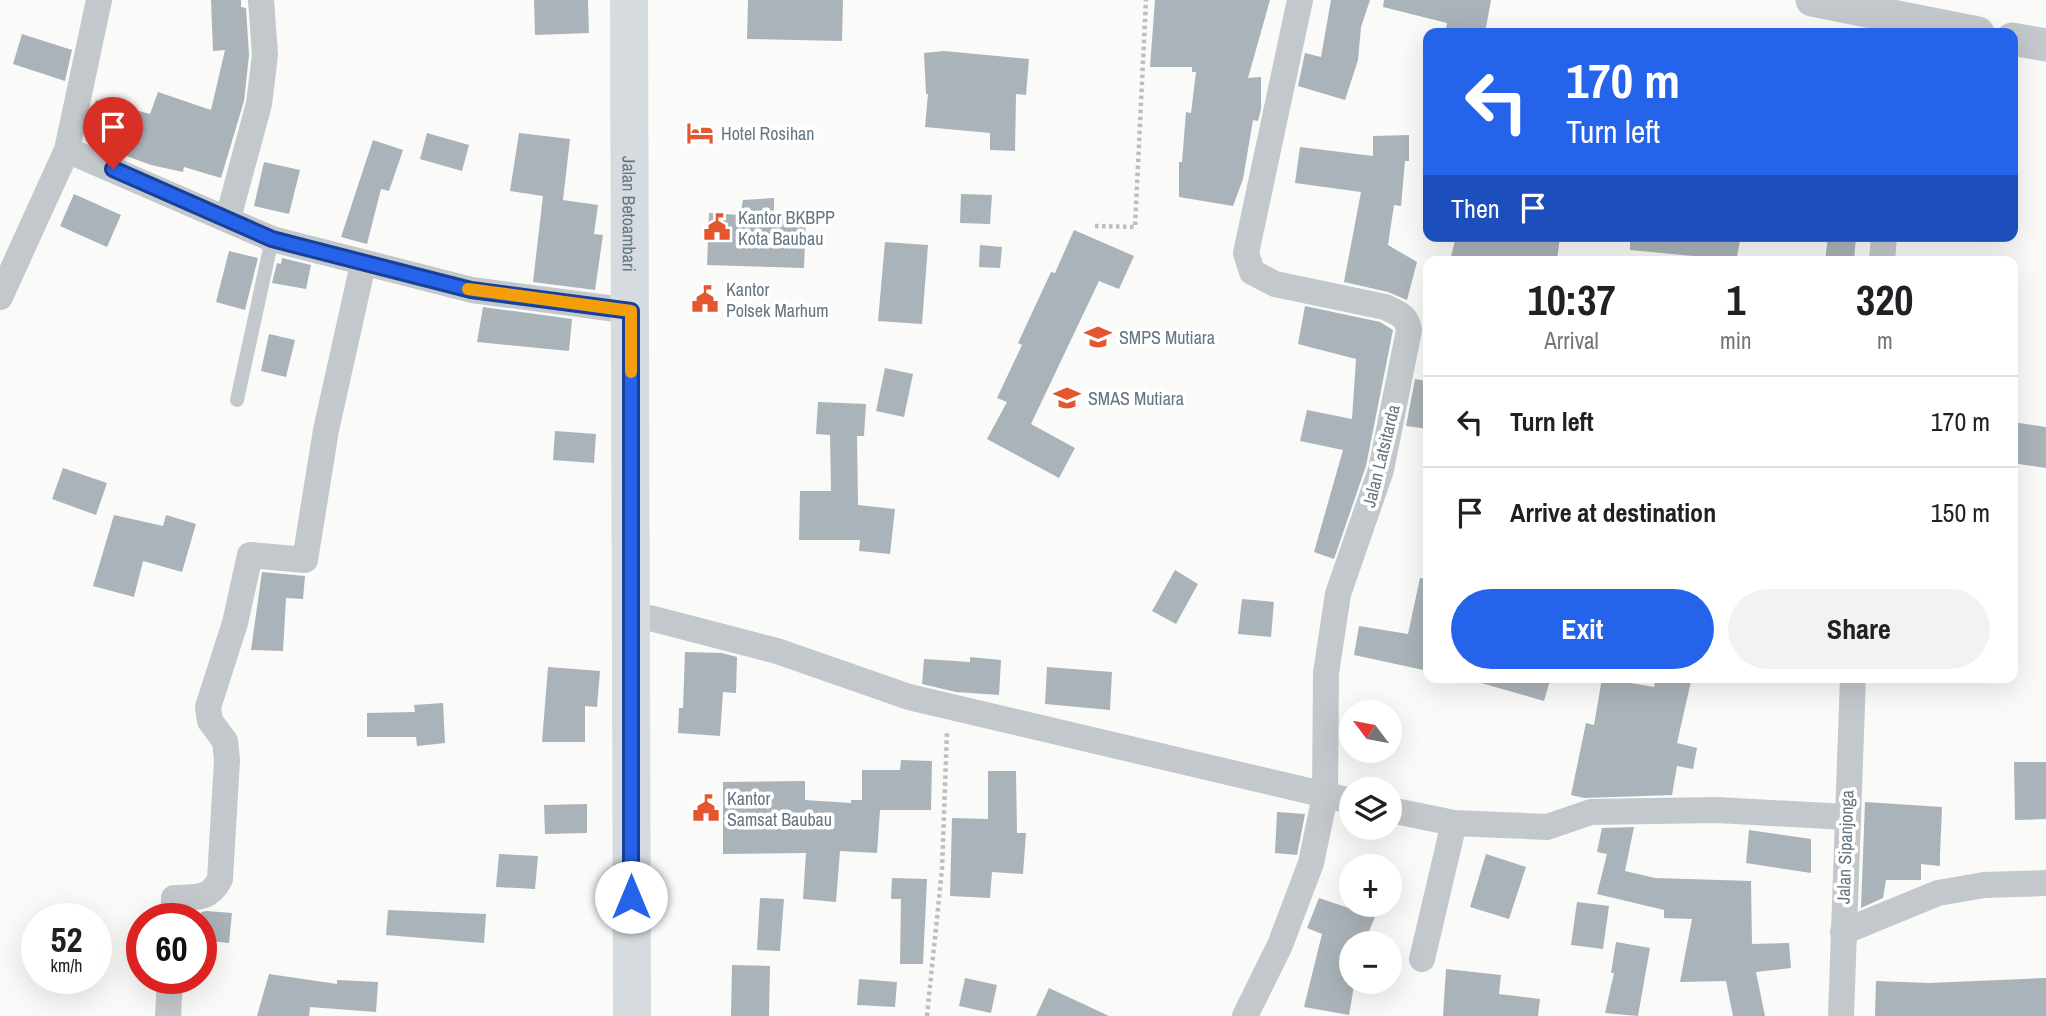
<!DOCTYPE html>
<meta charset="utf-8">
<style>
:root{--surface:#fff;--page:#f2f2f2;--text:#202124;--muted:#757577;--line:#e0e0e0;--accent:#2563eb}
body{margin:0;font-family:"Archivo Narrow",sans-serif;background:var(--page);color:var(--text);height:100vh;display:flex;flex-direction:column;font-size:26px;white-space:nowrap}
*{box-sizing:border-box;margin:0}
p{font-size:23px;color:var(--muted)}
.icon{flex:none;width:38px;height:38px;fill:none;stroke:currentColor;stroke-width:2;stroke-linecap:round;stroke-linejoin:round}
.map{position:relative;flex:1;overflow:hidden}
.panel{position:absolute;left:1423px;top:256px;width:595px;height:427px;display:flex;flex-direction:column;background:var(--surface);border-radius:14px;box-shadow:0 7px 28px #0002}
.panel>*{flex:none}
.hud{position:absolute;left:1423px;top:28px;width:595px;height:214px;border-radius:14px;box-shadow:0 7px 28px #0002;background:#2563eb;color:#fff;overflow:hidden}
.needle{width:46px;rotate:302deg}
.fabs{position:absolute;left:1339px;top:700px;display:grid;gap:14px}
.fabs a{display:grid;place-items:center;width:63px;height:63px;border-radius:50%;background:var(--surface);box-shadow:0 7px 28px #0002;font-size:35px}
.speed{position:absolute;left:21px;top:903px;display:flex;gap:14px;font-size:35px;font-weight:700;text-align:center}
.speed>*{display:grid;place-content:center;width:91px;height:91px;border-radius:50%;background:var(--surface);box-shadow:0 7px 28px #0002;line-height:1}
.speed small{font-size:18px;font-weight:400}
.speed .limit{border:10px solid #d22;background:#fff;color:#111}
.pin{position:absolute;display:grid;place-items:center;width:60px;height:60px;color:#fff;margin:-72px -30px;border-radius:50% 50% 50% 0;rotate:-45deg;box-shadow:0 0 7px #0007}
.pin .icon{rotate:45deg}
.me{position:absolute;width:77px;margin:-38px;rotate:0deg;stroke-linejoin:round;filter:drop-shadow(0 0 5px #0008)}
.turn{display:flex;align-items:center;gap:24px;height:147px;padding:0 28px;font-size:32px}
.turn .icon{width:91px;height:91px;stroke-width:2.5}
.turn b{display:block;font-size:49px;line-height:60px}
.then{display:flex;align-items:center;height:66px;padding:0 28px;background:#0003;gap:14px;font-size:26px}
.eta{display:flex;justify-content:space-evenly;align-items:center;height:119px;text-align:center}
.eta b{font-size:42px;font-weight:700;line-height:49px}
.button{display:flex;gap:14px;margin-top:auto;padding:14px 28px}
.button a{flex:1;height:80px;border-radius:42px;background:var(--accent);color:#fff;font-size:28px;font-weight:700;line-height:80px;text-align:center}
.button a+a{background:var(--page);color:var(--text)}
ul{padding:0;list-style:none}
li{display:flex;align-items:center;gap:21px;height:91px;padding:0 28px;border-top:2px solid var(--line)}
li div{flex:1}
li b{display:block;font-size:26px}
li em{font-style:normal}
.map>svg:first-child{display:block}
.building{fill:#aab3b9}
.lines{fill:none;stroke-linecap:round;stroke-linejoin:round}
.path{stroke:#bbbfc2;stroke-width:4.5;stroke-dasharray:3.5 3.5;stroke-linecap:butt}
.service{stroke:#c3c8cc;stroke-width:14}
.minor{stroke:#c3c8cc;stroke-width:26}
.tertiary{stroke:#c3c8cc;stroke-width:33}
.primary{stroke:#d6dbdf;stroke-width:38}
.route-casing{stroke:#184099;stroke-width:18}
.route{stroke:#2563eb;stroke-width:12}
.slow{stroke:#f59e0b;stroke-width:12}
.labels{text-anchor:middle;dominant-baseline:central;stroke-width:7;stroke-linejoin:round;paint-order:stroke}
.poi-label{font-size:18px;fill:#657683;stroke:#fff;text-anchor:start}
.street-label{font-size:18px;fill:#657683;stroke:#fff}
</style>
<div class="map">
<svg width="2046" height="1016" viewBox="0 0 2046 1016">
<rect width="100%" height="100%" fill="#fafaf8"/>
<path class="building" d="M211,0H241V7L246,8L249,55L244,101L221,178L184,167L183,172L151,165L86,141L96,100L150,114L158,92L211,110L225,50L213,51Z
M534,0H588L589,33L535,35Z
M748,0H843L842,41L747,39Z
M1155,0H1270L1248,78L1261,77V109L1258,121L1253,120L1243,179L1233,206L1179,197V162H1182L1186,112L1191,113L1196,72H1192V67H1150Z
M1331,0H1370L1361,27L1358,60L1345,100L1298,86L1305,53L1321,57Z
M1384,0H1491L1485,33L1446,29L1447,23L1383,7Z
M22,34L72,50L65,81L13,64Z
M944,51L1029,59L1026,95L1016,94L1015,151L990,150V133L925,127L928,94H926L924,53Z
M427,133L469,145L462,171L420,159Z
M519,133L570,139L563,200L598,205L594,234L603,235L595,290L533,282L543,196L510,191Z
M1409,135V161H1405L1401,206L1394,205L1388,245L1417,262L1407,300L1388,292L1344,282L1361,192L1295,183L1300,147L1373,156V136Z
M373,140L403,150L389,191L381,189L367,244L341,237Z
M264,162L300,170L289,214L254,206Z
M74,194L121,215L107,247L60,226Z
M961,194L992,195L990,224L960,223Z
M774,198V214L806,215L804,268L707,265L709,213L740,215L743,200Z
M1074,230L1134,256L1119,289L1099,281L1031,424L1075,448L1059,478L987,439L1007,402L997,398L1022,345L1018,343L1051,272L1055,273Z
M1456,236H1560L1557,261H1450Z
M1630,236H1741L1736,261H1692L1693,256L1630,250Z
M1828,236H1856L1854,261H1825Z
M885,242L928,245L922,324L878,321Z
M980,245L1002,247L1000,268L979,267Z
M229,251L258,258L245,310L216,302Z
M282,258L311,265L306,289L272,283L277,263L281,264Z
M1305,306L1380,322L1393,330L1366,466L1334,559L1314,552L1343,450L1300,441L1307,410L1352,419L1356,359L1298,344Z
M483,307L572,319L569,351L477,342Z
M269,334L295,340L286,377L261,371Z
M885,368L913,374L904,417L876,411Z
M1415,379L1428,381V429L1406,426Z
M818,402L866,404L864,436H857L858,505L895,509L890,554L859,551L860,540H799L800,491H831L830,435L816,434Z
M2012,422L2046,427V468L2012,463Z
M555,431L596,434L594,463L553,460Z
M63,468L107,483L96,515L52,499Z
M114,515L163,526L166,515L196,524L182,572L143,561L134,597L93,586Z
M1175,570L1198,584L1176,624L1152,611Z
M262,572L305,576L303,599L286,598L283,651L251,650Z
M1420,578L1428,579V671L1354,655L1359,626L1408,634Z
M1242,599L1274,602L1271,637L1238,634Z
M685,652L722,653L737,657L736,693L723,692L720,736L678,733L679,708H683Z
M970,657L1001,660L999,695L956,692L922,684L924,659L970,662Z
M548,667L600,671L597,707L585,706V742H542Z
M1047,667L1112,672L1110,710L1045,704Z
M1482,677H1551L1544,701L1481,683Z
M1656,677H1692L1677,743L1697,748L1693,769L1677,766L1672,795L1584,798L1571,795L1586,723L1594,725L1602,678L1654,687Z
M443,703L445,743L417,746L416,737H367V713L415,712L414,705Z
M901,760L932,761L931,810H880L877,853L840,851L836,902L803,899L806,853L723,854V782L805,781V800L851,803V800H862V770H900Z
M2014,762H2046V819L2015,820Z
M988,771H1016L1017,833H1026L1023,874L992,872L990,898L950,896L952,818L988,819Z
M1865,802L1942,807L1940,856V866L1921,864V880H1886L1883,898L1861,908Z
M587,804V833L545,834L544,805Z
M1277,812L1305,814L1297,855L1275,853Z
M1634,827L1625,871L1655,878L1751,881L1752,944L1789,943L1791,968L1756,972L1765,1016H1733L1726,981L1680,982L1692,919L1664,918V910L1597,894L1607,854L1597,852L1602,828Z
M1749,830L1811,839V873L1746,863Z
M499,854L538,856L535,889L496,887Z
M1486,854L1526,867L1509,919L1470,907Z
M892,878L927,879L923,964H900L901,899H891Z
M760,898L784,899L780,951L757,950Z
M1319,898L1375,917L1364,943H1351V985L1354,986L1349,1015L1304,1007L1322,934L1307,928Z
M1577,902L1609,906L1603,949L1571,945Z
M388,910L486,914L484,943L386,935Z
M207,911L232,913L229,943L201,940V912Z
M1616,942L1650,948L1638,1016L1605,1013L1614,973H1611Z
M732,965L770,966L769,1016H731Z
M1446,969L1501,975L1499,994L1540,999L1538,1016H1443Z
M269,974L337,984V980L378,982L376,1012L310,1007L309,1016H257Z
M965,978L997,985L991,1013L959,1006Z
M2046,978V1016H1875L1876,981L1929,983Z
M859,979L897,982L895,1007L857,1005Z
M1049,988L1109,1016H1036Z"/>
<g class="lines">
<path class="path" d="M1095,226L1135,227L1146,0
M927,1016L942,869L947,731"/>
<path class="service" d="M237,400L272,239"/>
<path class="minor" d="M67,150L99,0
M228,218L259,104L265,55L261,0
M1882,261L1884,236
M0,297L67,150L272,239L472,290L631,311
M650,618L777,651L909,697L1351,801
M1390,810L1454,823L1547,827L1591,812L1717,810L1846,817
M173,919L174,898C195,897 210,900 220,879L227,760L225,741L210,721L208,707L235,623L250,555L305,560L326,430L363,264
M1843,932L1938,893L1984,885L2046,883
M1422,959L1454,823
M168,1016L170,978
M1245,1016L1280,945L1311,863L1325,796L1326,673L1338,594L1381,470L1409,330C1407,315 1397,313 1385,307L1275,284L1252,272L1246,253L1300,0
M1841,1016L1853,677"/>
<path class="tertiary" d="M1812,0L1978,33
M2012,39L2046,45"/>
<path class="primary" id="s1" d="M629,0L632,1016"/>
</g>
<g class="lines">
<defs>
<path id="route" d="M113,169L272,239L295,245L471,290L631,311V897"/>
</defs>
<use href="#route" class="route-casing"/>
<use href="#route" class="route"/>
<path class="slow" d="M468,289L631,311V372"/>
</g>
<defs>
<symbol id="hotel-bare" viewBox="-9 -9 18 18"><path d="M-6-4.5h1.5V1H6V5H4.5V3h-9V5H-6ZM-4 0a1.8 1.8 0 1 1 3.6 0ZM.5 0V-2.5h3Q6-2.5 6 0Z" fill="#e4572e" stroke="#fff" stroke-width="2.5" paint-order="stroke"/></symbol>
<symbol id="civic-bare" viewBox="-9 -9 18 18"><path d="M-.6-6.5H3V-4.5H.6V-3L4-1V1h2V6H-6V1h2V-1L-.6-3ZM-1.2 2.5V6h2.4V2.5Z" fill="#e4572e" stroke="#fff" stroke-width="2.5" paint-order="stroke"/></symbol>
<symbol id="school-bare" viewBox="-9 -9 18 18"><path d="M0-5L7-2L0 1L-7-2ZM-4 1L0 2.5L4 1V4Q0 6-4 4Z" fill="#e4572e" stroke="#fff" stroke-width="2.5" paint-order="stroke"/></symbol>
</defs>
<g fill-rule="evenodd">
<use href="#hotel-bare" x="681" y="114" width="38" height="38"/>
<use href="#civic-bare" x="698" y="208" width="38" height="38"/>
<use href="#civic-bare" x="686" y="280" width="38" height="38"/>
<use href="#school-bare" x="1079" y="318" width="38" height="38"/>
<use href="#school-bare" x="1048" y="379" width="38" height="38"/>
<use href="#civic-bare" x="687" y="789" width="38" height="38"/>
</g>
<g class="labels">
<g class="poi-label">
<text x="721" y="133">Hotel Rosihan</text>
<text x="738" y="217">Kantor BKBPP<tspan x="738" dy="21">Kota Baubau</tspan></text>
<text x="726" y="289">Kantor<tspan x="726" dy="21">Polsek Marhum</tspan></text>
<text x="1119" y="337">SMPS Mutiara</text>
<text x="1088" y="398">SMAS Mutiara</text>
<text x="727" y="798">Kantor<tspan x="727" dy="21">Samsat Baubau</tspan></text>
</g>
<g class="street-label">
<text stroke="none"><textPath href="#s1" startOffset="214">Jalan Betoambari</textPath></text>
<text transform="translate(1381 456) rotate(-76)">Jalan Latsitarda</text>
<text transform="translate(1845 847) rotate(-88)">Jalan Sipanjonga</text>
</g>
</g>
</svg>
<div class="fabs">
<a><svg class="needle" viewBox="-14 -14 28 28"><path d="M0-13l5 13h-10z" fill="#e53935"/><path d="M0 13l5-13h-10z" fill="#757577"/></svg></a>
<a><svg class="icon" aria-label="layers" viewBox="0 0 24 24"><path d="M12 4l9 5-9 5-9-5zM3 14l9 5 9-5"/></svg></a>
<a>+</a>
<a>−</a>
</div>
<div class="speed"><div>52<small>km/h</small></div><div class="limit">60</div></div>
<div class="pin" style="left:113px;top:169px;background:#d93025"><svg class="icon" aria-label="arrive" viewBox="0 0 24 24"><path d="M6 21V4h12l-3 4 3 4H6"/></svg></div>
<svg class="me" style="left:631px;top:897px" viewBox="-20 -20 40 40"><circle r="19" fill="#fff"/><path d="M0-13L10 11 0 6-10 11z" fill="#2563eb"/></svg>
<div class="hud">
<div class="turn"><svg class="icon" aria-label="left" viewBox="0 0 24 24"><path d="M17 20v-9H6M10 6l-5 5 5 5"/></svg><div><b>170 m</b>Turn left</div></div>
<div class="then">Then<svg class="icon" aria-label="arrive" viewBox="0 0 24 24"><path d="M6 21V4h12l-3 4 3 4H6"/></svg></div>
</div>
<section class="panel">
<div class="eta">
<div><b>10:37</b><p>Arrival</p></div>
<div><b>1</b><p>min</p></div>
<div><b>320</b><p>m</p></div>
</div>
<ul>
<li><svg class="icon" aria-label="left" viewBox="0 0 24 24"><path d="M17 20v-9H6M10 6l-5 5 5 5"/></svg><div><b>Turn left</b></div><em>170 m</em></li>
<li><svg class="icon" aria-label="arrive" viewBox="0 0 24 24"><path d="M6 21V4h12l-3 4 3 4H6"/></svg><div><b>Arrive at destination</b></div><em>150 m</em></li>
</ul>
<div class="button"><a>Exit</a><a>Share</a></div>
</section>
</div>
